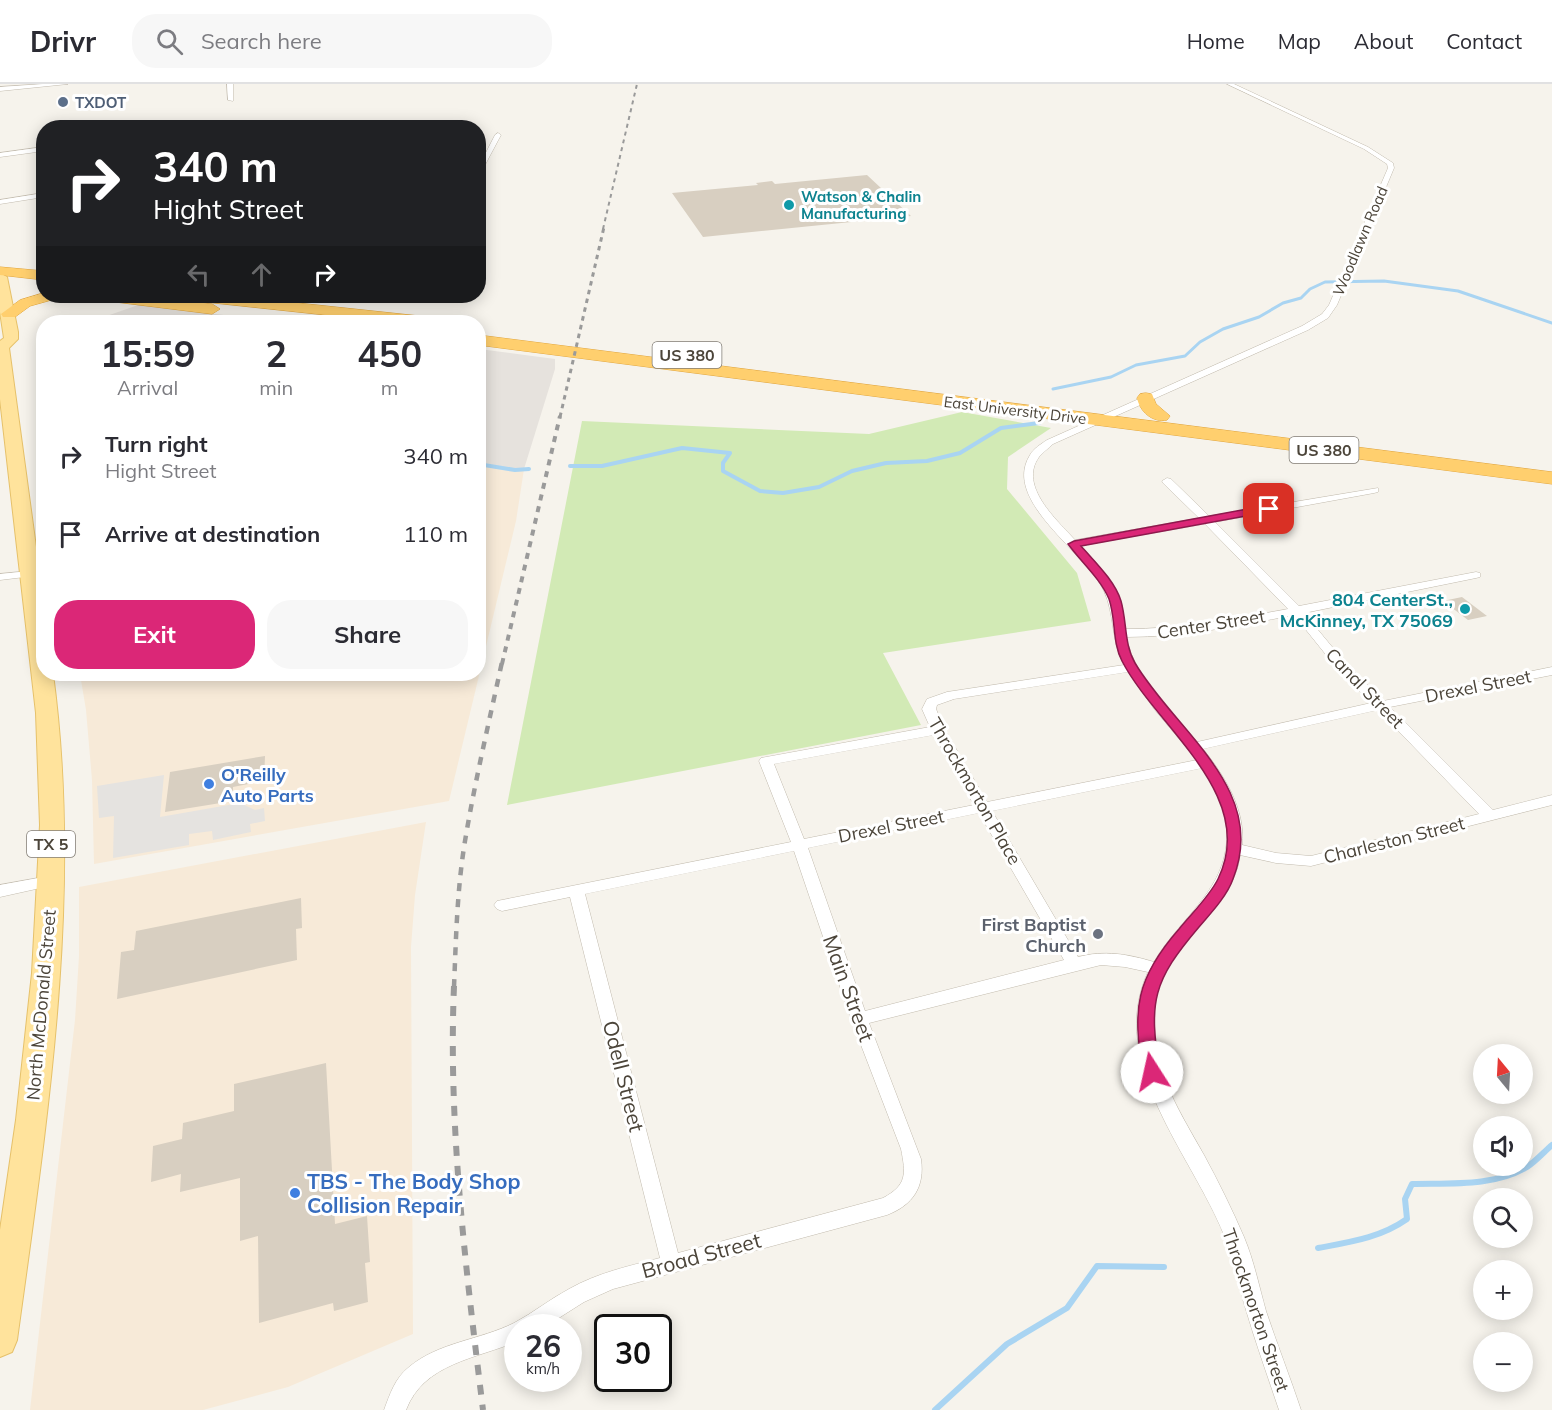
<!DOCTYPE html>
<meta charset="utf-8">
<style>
:root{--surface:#fff;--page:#f7f7f7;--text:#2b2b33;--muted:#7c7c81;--line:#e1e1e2;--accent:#db2777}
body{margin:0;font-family:Mulish,sans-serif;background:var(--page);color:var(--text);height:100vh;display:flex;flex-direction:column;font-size:22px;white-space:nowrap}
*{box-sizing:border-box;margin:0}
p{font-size:20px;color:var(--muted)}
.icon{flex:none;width:33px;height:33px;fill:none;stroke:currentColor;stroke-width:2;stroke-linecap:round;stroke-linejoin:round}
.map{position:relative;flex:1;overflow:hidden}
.side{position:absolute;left:36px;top:231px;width:450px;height:366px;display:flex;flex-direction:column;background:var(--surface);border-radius:24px;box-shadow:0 3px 15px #0003}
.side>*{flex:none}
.banner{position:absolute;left:36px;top:36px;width:450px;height:183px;border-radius:24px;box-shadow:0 3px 15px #0003;background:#202124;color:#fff;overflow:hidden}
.needle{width:39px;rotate:342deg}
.buttons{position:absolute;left:1473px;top:960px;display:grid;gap:12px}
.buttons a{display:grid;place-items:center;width:60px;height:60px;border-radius:50%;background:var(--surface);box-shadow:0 3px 15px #0003;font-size:30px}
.speed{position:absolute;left:504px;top:1230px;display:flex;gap:12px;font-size:30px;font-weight:700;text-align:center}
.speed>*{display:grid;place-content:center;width:78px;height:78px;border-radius:50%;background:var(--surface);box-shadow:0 3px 15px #0003;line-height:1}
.speed small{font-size:15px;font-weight:400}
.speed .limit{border:3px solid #111;border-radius:9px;background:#fff;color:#111}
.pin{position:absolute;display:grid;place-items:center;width:51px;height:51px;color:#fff;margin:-26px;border-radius:12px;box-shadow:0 3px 9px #0006}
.me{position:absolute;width:66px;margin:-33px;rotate:350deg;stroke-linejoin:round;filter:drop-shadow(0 0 4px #0008)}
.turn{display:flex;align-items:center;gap:21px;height:126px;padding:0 18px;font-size:27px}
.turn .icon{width:78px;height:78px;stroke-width:2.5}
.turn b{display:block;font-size:42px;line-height:51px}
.lanes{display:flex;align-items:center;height:57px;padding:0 18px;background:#0003;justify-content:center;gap:30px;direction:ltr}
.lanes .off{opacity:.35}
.eta{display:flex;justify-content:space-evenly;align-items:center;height:102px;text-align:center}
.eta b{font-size:36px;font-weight:700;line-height:42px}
.primary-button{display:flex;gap:12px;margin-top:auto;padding:12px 18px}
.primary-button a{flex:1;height:69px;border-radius:24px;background:var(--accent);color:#fff;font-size:24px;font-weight:700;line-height:69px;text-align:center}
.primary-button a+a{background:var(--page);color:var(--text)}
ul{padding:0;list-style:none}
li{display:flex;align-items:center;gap:18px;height:78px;padding:0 18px}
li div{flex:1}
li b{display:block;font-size:22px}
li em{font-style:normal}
header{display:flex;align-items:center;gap:36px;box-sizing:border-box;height:84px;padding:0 30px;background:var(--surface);border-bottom:2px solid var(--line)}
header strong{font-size:28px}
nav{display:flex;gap:33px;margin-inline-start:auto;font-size:21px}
.search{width:420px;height:54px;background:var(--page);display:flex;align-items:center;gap:15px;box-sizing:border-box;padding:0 21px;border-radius:24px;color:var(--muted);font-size:22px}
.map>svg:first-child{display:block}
.commercial{fill:#f7ead8}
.industrial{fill:#e6e2dd}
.green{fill:#d2eab5}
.parking{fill:#e5e3e0}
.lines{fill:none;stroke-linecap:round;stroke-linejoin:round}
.stream-far2{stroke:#a9d4f2;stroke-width:3}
.stream-far1{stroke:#a9d4f2;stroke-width:4}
.stream{stroke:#a9d4f2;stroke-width:6}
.building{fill:#d8cfc1}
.street-casing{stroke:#c2bbae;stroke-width:1}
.primary-casing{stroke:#e6c16a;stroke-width:2}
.highway-casing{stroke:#e0a43c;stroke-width:1}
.street{fill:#fff;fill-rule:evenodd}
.primary{fill:#ffe39c;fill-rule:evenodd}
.highway{fill:#ffcf6e;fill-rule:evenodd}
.rail-far4{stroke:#9a9a9a;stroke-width:2;stroke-dasharray:4 4;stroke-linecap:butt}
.rail-far3{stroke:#9a9a9a;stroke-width:3;stroke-dasharray:4.5 4.5;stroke-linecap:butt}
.rail-far2{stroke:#9a9a9a;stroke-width:4;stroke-dasharray:6 6;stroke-linecap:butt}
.rail-far1{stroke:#9a9a9a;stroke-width:4.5;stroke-dasharray:8 8;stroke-linecap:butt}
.rail{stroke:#9a9a9a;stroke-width:6;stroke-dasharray:10 10;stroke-linecap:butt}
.route{fill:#db2777;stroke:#8e194d;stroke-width:1.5}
.service-dot{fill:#5c6f8a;stroke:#fff;stroke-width:2}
.culture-dot{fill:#0f9aa8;stroke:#fff;stroke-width:2}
.shop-dot{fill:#3f7fe0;stroke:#fff;stroke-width:2}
.worship-dot{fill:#6b7280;stroke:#fff;stroke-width:2}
.labels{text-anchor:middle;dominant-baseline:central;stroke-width:6;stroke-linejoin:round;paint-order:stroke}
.far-service-label{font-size:15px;font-weight:bold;fill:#4e5e75;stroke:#fff;text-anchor:start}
.far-culture-label{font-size:15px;font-weight:bold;fill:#0d838f;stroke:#fff;text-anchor:start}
.far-street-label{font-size:15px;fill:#4b4439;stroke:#fff}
.shield{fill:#fff;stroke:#817c74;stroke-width:1.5}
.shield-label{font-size:16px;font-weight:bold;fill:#4b4439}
.culture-label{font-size:18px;font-weight:bold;fill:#0d838f;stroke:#fff;text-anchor:end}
.street-label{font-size:18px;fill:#4b4439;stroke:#fff}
.shop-label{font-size:18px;font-weight:bold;fill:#366cbe;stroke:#fff;text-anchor:start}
.worship-label{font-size:18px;font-weight:bold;fill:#5b616d;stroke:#fff;text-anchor:end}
.near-street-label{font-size:21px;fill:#4b4439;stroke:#fff}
.near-shop-label{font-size:21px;font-weight:bold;fill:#366cbe;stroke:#fff;text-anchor:start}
</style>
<header>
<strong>Drivr</strong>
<div class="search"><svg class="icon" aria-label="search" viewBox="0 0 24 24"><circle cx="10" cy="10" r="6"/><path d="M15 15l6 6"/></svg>Search here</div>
<nav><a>Home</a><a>Map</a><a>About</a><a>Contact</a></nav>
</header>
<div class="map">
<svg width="1552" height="1326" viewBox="0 0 1552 1326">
<rect width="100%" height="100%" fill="#f6f3ec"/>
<path class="commercial" d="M479,380L515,386L524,385L516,437L449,717L94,780L92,696L86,626L80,590H478Z
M426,738L415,811L411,863L413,1250L288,1303L203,1326H30L75,936L79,872V803Z"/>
<path class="industrial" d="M138,221L284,238H101V234Z
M479,265L555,275V285L524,385L515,386L479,380Z"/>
<path class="green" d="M962,328L1051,344L1008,373L1007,405L1077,489L1091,537L883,569L921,641L507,721L582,337L869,350Z"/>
<path class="parking" d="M164,691L160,733L240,719L255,726L264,724L265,737L250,740L251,748L213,756L212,747L189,750V761L113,774L114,732L99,734L97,702Z"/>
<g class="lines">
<path class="stream-far2" d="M1053,305L1111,293L1136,281L1185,272L1200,258L1223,245L1259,233L1283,219L1301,214L1310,205L1325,198L1384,197L1458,207L1552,239"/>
<path class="stream-far1" d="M478,380L515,386L529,385
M570,382H602L682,364L730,369L723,379V387L760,407L783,409L819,403L852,387L886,379L927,377L960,369L1001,344L1039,339"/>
<path class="stream" d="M1318,1164C1350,1158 1380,1154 1407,1135L1405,1115L1412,1100C1449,1099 1494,1103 1527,1083C1536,1077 1544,1068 1552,1061
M935,1326L1007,1260L1067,1224L1097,1182L1164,1183"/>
</g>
<path class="building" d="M867,91L911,132L703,153L672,109L758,101L756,99L772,97L775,100Z
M1462,513L1487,532L1468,536L1443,517Z
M265,672L264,697L233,703V717L165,728L170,688Z
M301,814L302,844L296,845L297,876L117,915L121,868L134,866L136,847Z
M326,979L335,1140L367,1132L370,1178L365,1179L368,1218L334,1227L333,1219L259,1239L258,1152L240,1157V1094L180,1108L181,1090L151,1098L153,1062L182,1055L183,1039L234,1027V1000Z"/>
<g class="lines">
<defs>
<path id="street" d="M43,0H68L0,7V3Z
M227,0H233V17L228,16Z
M1227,0H1234L1368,63L1393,79L1394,84L1337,221L1328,234L1308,246L1053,360C1049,364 1043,368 1039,373C1018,402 1057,436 1075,456L1199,434L1163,399L1162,397L1167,394L1171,395L1209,432L1378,404V408L1374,409L1215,438L1299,522L1476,488L1480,489V493L1476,494L1304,529L1343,576L1383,617L1552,583V591L1390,623L1493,726L1552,711V721L1311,782L1276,779L1240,771C1234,826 1165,857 1155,918C1146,976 1177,1023 1204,1071C1218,1097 1232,1125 1244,1153C1254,1177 1259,1202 1266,1227C1277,1260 1290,1293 1301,1326H1279C1268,1293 1256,1260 1246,1226C1238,1201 1234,1175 1224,1151C1192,1071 1106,979 1148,888L1125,883L1101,881L869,939L921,1075C925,1103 913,1121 887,1131L613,1205L584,1218L543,1244H518V1257C476,1275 424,1279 406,1326H384C390,1310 395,1294 409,1283C439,1258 480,1256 514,1239C533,1229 550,1215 569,1205C597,1189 629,1182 660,1174L570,813L502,827L497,825L494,821L497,817L791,758L759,677L761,674L930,643L922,625L927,615L947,608L1124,581C1111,558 1115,531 1104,507C1087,469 1001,417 1030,371C1033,365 1041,360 1047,356L1302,242L1322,230L1329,221L1388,84L1387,80L1364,65ZM1205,440L1288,525C1233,535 1181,545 1125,545C1119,505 1108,491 1081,462ZM1294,531L1335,582L1371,619L1197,658C1171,626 1135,595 1126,553C1184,553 1237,542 1294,531ZM1128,588L1155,626L1197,676L987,718L945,646L936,625L937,621L954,615ZM1378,626L1479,730L1311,772L1276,769L1242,761C1246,726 1224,691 1203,665ZM934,651L974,721L804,755L774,680ZM1203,684C1215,701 1223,719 1226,739C1234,802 1182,830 1154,878C1128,870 1104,866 1078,873L992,727ZM979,729L1064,876L865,927L808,764ZM794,767L851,935L901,1065C906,1090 907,1101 883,1114L678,1169L585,810Z
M498,49L501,51L478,94V84L495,51Z
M44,63V67L0,73V69Z
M44,109V113L0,120V116Z
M29,487L33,488V492L0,496V490Z
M49,792L54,793L57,797L54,801L0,813V801Z"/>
<path id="primary" d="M0,189L7,193L18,248V255L9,264L44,522V590H53C83,811 47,1037 17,1256L12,1268L0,1273V1146L16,1036L32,889L40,741L36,629L0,315V257L4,254L0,228Z"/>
<path id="highway" d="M0,183L44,187V196L0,191Z
M44,209V212H58L55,215L30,222L15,233H3L1,230L20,216Z
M99,212H140L212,220L220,225L212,230L107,217Z
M188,212H232L429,233L437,238H391L195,217L190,215Z
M478,251L1552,388V400L478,261Z
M1146,309L1152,310L1156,320L1170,332L1167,336C1153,339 1140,328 1137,314L1140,310Z"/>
</defs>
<use href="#street" class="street-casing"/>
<use href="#primary" class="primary-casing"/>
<use href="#highway" class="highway-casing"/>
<use href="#street" class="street"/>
<use href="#primary" class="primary"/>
<use href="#highway" class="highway"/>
<path class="rail-far4" d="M603,145L637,0"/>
<path class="rail-far3" d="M560,333L604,143"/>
<path class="rail-far2" d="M502,580L560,332"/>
<path class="rail-far1" d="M454,903C456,855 457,805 465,757C475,697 489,638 502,578"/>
<path class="rail" d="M454,902C448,1043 466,1186 483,1326"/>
</g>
<path class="route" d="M1269,421L1273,422V427L1081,462C1095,478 1115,497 1121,517C1127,538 1124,560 1135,579C1175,647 1269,705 1233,795C1227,812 1211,829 1199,843C1153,897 1148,917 1160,988L1158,993L1152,995L1145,993L1143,988C1132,925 1136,894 1179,845C1192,829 1209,813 1218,795C1259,711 1156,643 1122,577C1112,558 1116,535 1109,515C1100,494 1081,478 1068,460L1074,457Z"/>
<circle class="service-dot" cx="63" cy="18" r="6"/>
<g class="culture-dot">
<circle cx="789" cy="121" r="6"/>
<circle cx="1465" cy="525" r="6"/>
</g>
<g class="shop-dot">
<circle cx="209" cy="700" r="6"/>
<circle cx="295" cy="1109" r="6"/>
</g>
<circle class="worship-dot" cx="1098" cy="850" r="6"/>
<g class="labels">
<g class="far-service-label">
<text x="75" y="18">TXDOT</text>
</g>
<g class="far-culture-label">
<text x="801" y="112">Watson &amp; Chalin<tspan x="801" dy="17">Manufacturing</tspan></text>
</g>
<g class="far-street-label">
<text transform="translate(1360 157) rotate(-67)">Woodlawn Road</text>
<text transform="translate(1015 326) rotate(7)">East University Drive</text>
</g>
<g class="shield">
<rect x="652.5" y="258" width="69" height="26" rx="4.5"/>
<rect x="1289.5" y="353" width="69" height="26" rx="4.5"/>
<rect x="27" y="747" width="48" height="26" rx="4.5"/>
</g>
<g class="shield-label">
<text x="687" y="271">US 380</text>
<text x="1324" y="366">US 380</text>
<text x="51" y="760">TX 5</text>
</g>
<g class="culture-label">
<text x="1453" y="515">804 CenterSt.,<tspan x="1453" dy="21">McKinney, TX 75069</tspan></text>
</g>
<g class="street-label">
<text transform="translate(1211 540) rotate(-9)">Center Street</text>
<text transform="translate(1478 602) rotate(-11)">Drexel Street</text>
<text transform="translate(1365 604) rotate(46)">Canal Street</text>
<text transform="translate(975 707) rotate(60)">Throckmorton Place</text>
<text transform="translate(891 742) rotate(-11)">Drexel Street</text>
<text transform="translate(1394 756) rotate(-14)">Charleston Street</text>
<text transform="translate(41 921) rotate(-85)">North McDonald Street</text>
<text transform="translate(1256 1226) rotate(71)">Throckmorton Street</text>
</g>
<g class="shop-label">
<text x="221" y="690">O'Reilly<tspan x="221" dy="21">Auto Parts</tspan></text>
</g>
<g class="worship-label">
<text x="1086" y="840">First Baptist<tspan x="1086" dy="21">Church</tspan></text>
</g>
<g class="near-street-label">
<text transform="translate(849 904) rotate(70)">Main Street</text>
<text transform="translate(624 992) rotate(76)">Odell Street</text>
<text transform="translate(701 1171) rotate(-15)">Broad Street</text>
</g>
<g class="near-shop-label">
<text x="307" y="1097">TBS - The Body Shop<tspan x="307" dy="24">Collision Repair</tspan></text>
</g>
</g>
</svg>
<div class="buttons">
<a><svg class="needle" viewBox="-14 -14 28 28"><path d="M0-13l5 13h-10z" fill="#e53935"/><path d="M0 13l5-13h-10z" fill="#7c7c81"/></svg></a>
<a><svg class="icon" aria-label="sound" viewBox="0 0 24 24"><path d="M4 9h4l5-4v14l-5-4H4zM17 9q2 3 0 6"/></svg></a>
<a><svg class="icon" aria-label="search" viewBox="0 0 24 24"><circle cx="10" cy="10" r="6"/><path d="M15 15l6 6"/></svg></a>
<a>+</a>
<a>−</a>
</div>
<div class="speed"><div>26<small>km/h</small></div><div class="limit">30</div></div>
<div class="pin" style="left:1269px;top:425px;background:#d93025"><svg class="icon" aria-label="arrive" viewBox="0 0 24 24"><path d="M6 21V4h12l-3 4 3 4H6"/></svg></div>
<svg class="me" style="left:1152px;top:988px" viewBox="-20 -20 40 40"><circle r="19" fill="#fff"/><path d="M0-13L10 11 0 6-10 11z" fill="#db2777"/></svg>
<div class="banner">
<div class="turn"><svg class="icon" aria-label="right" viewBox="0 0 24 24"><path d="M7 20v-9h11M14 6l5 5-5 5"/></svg><div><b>340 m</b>Hight Street</div></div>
<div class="lanes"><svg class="icon off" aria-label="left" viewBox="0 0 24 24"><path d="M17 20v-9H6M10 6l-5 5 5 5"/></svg><svg class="icon off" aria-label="ahead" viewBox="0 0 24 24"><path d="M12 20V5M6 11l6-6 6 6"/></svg><svg class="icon" aria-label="right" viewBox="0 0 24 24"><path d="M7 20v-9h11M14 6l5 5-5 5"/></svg></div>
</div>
<section class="side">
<div class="eta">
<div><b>15:59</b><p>Arrival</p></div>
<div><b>2</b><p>min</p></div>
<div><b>450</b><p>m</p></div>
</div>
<ul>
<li><svg class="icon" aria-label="right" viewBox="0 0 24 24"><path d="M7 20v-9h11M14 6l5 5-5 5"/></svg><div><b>Turn right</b><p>Hight Street</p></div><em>340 m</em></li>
<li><svg class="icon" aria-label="arrive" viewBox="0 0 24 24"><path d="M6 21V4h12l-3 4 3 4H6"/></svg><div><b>Arrive at destination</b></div><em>110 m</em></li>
</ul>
<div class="primary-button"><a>Exit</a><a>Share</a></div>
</section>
</div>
